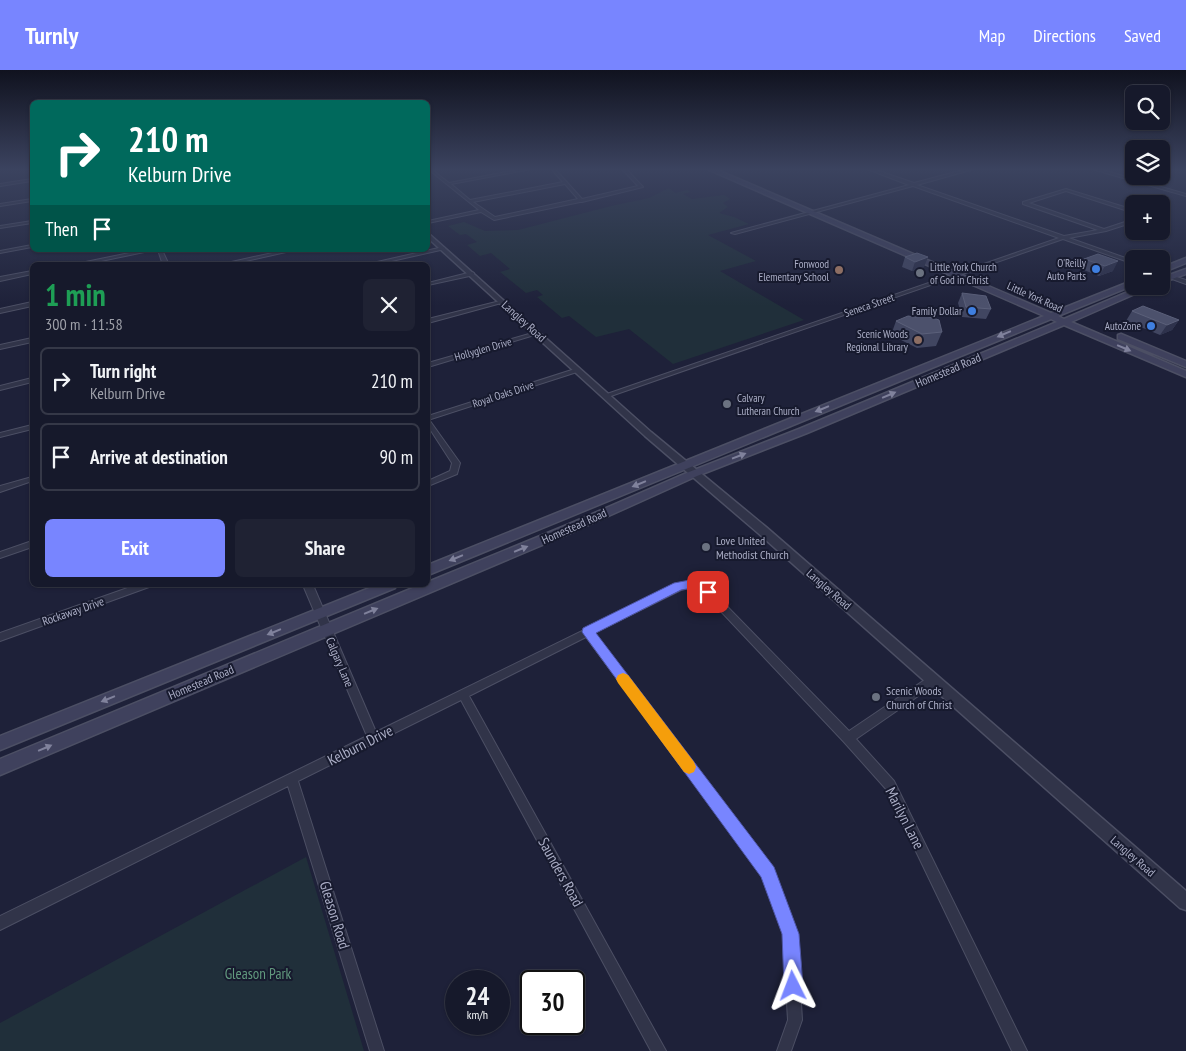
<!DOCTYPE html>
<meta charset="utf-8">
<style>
:root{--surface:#16192b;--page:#1f2233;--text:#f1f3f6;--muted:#9ea0a9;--line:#353847;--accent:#7885ff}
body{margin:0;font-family:"PT Sans Narrow",sans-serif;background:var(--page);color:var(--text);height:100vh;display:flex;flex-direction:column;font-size:19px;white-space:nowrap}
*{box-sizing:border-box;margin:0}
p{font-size:16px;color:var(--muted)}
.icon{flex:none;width:28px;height:28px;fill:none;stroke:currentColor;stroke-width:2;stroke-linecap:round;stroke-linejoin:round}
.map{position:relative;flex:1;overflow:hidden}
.panel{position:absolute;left:30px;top:192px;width:400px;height:325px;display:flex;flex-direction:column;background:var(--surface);border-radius:8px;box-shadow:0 1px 4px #0004,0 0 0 1px var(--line)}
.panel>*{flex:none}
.guide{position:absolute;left:30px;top:30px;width:400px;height:152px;border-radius:8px;box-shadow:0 1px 4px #0004,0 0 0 1px var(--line);background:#00695c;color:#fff;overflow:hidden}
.buttons{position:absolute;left:1125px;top:15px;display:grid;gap:10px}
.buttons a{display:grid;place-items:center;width:45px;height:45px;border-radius:8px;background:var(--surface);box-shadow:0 1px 4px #0004,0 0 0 1px var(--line);font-size:25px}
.speed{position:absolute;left:445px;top:900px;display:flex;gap:10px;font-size:25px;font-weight:700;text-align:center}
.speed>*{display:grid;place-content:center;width:65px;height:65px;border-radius:50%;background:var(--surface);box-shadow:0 1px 4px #0004,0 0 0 1px var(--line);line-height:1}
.speed small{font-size:12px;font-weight:400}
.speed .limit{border:2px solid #111;border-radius:8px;background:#fff;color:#111}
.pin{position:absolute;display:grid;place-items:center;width:42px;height:42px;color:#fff;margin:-21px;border-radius:10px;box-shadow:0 2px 8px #0006}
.me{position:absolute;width:55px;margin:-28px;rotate:357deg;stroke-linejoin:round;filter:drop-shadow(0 0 4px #0008)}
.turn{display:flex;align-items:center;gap:18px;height:105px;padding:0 15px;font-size:22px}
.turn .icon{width:65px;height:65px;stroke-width:2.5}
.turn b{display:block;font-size:35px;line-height:42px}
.then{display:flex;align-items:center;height:48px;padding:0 15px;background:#0003;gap:10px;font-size:19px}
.round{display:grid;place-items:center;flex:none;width:52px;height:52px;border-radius:8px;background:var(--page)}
.summary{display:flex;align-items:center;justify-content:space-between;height:85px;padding:0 15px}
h1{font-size:30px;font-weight:700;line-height:38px;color:#1e9e55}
.primary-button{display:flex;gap:10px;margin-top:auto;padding:10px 15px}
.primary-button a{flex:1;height:58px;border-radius:8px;background:var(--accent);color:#fff;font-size:20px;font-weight:700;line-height:58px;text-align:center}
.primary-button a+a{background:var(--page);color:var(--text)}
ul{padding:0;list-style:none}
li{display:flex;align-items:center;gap:15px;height:68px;margin:0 10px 8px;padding:0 5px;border:2px solid var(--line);border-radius:8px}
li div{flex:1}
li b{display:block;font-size:19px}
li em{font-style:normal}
header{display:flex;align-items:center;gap:30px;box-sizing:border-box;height:70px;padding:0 25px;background:var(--accent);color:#fff}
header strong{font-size:24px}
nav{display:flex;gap:28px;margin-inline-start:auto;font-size:18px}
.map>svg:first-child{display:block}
.green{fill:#202f3a}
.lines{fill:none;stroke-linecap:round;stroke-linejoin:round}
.minor-casing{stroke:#4c4f64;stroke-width:2}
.tertiary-casing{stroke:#4c4f64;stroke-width:3}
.secondary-casing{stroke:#4c4f64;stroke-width:3}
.minor{fill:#313449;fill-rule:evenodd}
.tertiary{fill:#313449;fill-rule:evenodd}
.secondary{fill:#3f415d;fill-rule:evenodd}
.wall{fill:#414661}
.shaded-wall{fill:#2e324c}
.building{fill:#4c516c;stroke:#5b607a}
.oneway{fill:#80829c}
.route{fill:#7885ff;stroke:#4e56a6}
.slow{fill:#f59e0b}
.shop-dot{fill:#3f7fe0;stroke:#171a2e;stroke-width:2}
.education-dot{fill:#8d6e63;stroke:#171a2e;stroke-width:2}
.worship-dot{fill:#6b7280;stroke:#171a2e;stroke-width:2}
.labels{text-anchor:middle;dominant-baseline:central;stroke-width:4;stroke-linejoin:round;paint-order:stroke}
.far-poi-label{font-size:11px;fill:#abaec6;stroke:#171a2e;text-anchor:end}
.far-street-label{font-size:11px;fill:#abaec6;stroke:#171a2e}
.street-label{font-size:12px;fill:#abaec6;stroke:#171a2e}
.poi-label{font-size:12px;fill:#abaec6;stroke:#171a2e;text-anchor:start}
.near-street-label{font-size:15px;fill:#abaec6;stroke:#171a2e}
.near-park-label{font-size:15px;fill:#61997e;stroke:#171a2e}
</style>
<header>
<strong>Turnly</strong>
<nav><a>Map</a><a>Directions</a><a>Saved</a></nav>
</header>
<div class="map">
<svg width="1186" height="981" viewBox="0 0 1186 981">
<rect width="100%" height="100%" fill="#1e2139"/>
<path class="green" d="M669,118L675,123L687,120L691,122L683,124L692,129L724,125L730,129L723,133L728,137L719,143L734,147L749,154L708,165L756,191L720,201L804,250L673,294L629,259L596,267L569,246L562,248L537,227L543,225L537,220L526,223L500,202L510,199L491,183L480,186L467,175L477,172L466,164L460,165L448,156L464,152L485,161L518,160L611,136L649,128Z
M306,787L364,981H0V953Z"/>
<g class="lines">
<defs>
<path id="minor" d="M428,99H431L449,113L522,99H531L451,114L470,130L563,112L551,99H555L582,129L638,116L622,99H626L643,117L582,132H580L494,150L481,142L428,153V151L479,140ZM565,114L578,129L495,147L473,132Z
M867,99H873L914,113L967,99H974L917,115L1064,166L1098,160L1023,134V132L1066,119L1134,140V143L1066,121L1029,133L1104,159L1134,149V152L1106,161L1069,168L1134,191V194L1063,169L608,327H604V325L1059,168L913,116L735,164L731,163L909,115Z
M1092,99H1099L1186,124V126Z
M32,109V111L0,116V114Z
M32,129V131L0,136V134Z
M32,151V153L0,158V156Z
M32,175V177L0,183V181Z
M443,177L445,178V179L374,195H364Z
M144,180H154L82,195H71Z
M158,180H162L169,195H163Z
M286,180H295L228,195H218Z
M32,201V204L0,211V207Z
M472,202L474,203V205L428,215V213Z
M1161,202L1186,210V214L1161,205Z
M500,231L505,232L428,253V249Z
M32,232V236L0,243V239Z
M536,262L541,263L428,297V293Z
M32,268V272L0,279V275Z
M578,298L580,299V301L428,350L430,351L460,393L457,404L428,416V411L450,401L452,393L428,356V346Z
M32,308V312L0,320V316Z
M32,355V359L0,367V363Z
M32,407V411L0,422V416Z
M32,471V477L0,488V482Z
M695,510L711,520L849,661L929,607L933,606L937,607L938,610L937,613L856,669L894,711L1027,981H1012L886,719L844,672L714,534L705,524L694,517L681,520L594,563L772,798L797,864L802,950L791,981H777L788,950L783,864L763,806L586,567L469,626L666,981H651L461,630L298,711L384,981H370L288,716L0,860V846L367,666L303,515H313L376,662L676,515Z
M136,515H151L149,517L0,571V563Z"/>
<path id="tertiary" d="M428,163L651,362L766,457L1186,821V840L1180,838L758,463L645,366L428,168Z"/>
<path id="secondary" d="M707,99H715L1051,243L1134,210V215L1058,246L1064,249L1142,216H1153L1071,252L1186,301V307L1064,255L807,363L697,406L575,461L0,705V689L420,515H428V512L567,455L689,402L799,359L1057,252L1051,249L428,505V495L1044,246Z
M1186,188V193L1161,203V198Z
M1186,199V204L1161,213V208Z
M1121,264L1186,291V297L1118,269V265Z
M377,515H396L395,518L0,680V666Z"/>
</defs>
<use href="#minor" class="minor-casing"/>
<use href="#tertiary" class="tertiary-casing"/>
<use href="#secondary" class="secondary-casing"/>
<use href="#minor" class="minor"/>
<use href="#tertiary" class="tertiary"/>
<use href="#secondary" class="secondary"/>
</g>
<path class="wall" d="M917,183L924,197L912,201L902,197L905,187Z
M1098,184L1113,201L1099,206L1079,198L1084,189Z
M962,223L991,239L986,249L962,247L958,233Z
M1132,241L1179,250L1172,260L1160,265L1126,251Z
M896,251L942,262L936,276L917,278L891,265Z"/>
<path class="shaded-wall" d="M928,187L924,197L912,201L915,192Z
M1118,191L1113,201L1099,206L1105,196Z
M1179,250L1172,260L1160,265L1167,255Z"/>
<path class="building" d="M917,183L928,187L915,192L905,187Z
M1098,184L1118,191L1105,196L1084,189Z
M962,223L986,226L991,239L966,237Z
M1143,236L1179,250L1167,255L1132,241Z
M923,245L939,250L942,262L922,264L896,251L908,246L916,247Z"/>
<defs><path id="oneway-solid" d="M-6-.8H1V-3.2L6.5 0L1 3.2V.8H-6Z" transform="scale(1.25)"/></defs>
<g class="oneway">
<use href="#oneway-solid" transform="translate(1004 264) rotate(157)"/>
<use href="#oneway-solid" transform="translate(1124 278) rotate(23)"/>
<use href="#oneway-solid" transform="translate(889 325) rotate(-23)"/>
<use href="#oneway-solid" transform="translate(822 339) rotate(158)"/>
<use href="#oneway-solid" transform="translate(739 386) rotate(-21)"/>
<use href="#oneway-solid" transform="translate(639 414) rotate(158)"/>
<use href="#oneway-solid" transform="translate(521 479) rotate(-22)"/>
<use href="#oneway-solid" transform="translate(456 488) rotate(158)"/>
<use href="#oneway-solid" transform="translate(371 541) rotate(-22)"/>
<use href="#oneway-solid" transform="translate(274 562) rotate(158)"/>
<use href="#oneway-solid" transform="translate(108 629) rotate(158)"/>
<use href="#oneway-solid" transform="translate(45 678) rotate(-23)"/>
</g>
<linearGradient id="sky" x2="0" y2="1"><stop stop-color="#10121f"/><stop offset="0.42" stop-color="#3b435f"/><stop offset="1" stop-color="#3b435f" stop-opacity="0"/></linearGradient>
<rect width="1186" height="236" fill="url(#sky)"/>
<path class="route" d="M695,509L712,518L714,522L712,525H704L693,518L681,520L596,563L774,797L799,864L803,916L800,922L793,925L787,922L784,916L782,864L761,807L582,562L583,558L674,513Z"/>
<path class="slow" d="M623,603L628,605L694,692L696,697L694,702L689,704L684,702L618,613L616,609L618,605Z"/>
<g class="shop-dot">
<circle cx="1096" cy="199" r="5"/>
<circle cx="972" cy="241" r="5"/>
<circle cx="1151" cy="256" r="5"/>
</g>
<g class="education-dot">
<circle cx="839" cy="200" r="5"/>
<circle cx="918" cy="270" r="5"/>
</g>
<g class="worship-dot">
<circle cx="920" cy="203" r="5"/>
<circle cx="727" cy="334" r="5"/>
<circle cx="706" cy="477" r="5"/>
<circle cx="876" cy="627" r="5"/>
</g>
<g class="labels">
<g class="far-poi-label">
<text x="1086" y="193">O'Reilly<tspan x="1086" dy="13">Auto Parts</tspan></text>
<text x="829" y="194">Fonwood<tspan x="829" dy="13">Elementary School</tspan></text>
<text x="930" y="197" text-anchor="start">Little York Church<tspan x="930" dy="13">of God in Christ</tspan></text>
<text x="962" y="241">Family Dollar</text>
<text x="1141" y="256">AutoZone</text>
<text x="908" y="264">Scenic Woods<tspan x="908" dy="13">Regional Library</tspan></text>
<text x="737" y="328" text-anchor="start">Calvary<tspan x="737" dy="13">Lutheran Church</tspan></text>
</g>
<g class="far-street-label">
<text transform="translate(1035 227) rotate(24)">Little York Road</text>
<text transform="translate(869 235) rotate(-19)">Seneca Street</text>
<text transform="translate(483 279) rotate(-16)">Hollyglen Drive</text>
<text transform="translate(503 324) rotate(-18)">Royal Oaks Drive</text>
</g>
<g class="street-label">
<text transform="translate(524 251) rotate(42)">Langley Road</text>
<text transform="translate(948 300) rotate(-23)">Homestead Road</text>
<text transform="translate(574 456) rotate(-24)">Homestead Road</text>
<text transform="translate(829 519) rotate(41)">Langley Road</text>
<text transform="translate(73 541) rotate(-19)">Rockaway Drive</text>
<text transform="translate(340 592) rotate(67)">Calgary Lane</text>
<text transform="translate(201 612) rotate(-23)">Homestead Road</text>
<text transform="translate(1133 786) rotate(41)">Langley Road</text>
</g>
<g class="poi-label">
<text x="716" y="470">Love United<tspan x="716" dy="14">Methodist Church</tspan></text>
<text x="886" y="620">Scenic Woods<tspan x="886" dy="14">Church of Christ</tspan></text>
</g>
<g class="near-street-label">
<text transform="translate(360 675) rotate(-27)">Kelburn Drive</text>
<text transform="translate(905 748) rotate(63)">Marilyn Lane</text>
<text transform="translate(561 802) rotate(61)">Saunders Road</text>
<text transform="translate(335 845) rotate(73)">Gleason Road</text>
</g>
<g class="near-park-label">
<text x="258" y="903">Gleason Park</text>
</g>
</g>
</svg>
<div class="buttons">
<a><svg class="icon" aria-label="search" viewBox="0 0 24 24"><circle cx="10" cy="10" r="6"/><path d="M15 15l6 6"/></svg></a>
<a><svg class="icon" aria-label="layers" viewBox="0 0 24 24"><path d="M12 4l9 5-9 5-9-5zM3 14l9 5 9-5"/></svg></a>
<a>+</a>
<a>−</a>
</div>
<div class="speed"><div>24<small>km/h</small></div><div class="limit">30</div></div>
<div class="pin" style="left:708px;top:522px;background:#d93025"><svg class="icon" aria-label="arrive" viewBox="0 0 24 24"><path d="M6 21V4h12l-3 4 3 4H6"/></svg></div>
<svg class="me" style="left:793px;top:916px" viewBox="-20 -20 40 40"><path d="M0-17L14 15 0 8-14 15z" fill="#7885ff" stroke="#fff" stroke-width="4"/></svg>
<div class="guide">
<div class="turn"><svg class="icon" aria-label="right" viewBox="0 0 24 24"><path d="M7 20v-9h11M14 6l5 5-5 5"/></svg><div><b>210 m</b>Kelburn Drive</div></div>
<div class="then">Then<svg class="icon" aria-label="arrive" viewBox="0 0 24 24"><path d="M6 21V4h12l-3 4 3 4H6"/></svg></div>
</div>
<section class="panel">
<div class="summary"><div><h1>1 min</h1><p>300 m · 11:58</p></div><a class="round"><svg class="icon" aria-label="close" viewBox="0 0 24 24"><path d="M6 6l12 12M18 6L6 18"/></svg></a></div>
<ul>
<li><svg class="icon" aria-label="right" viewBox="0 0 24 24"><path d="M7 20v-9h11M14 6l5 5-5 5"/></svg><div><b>Turn right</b><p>Kelburn Drive</p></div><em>210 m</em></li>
<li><svg class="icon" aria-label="arrive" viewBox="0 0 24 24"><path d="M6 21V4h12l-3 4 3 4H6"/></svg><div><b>Arrive at destination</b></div><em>90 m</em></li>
</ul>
<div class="primary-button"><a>Exit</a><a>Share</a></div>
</section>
</div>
